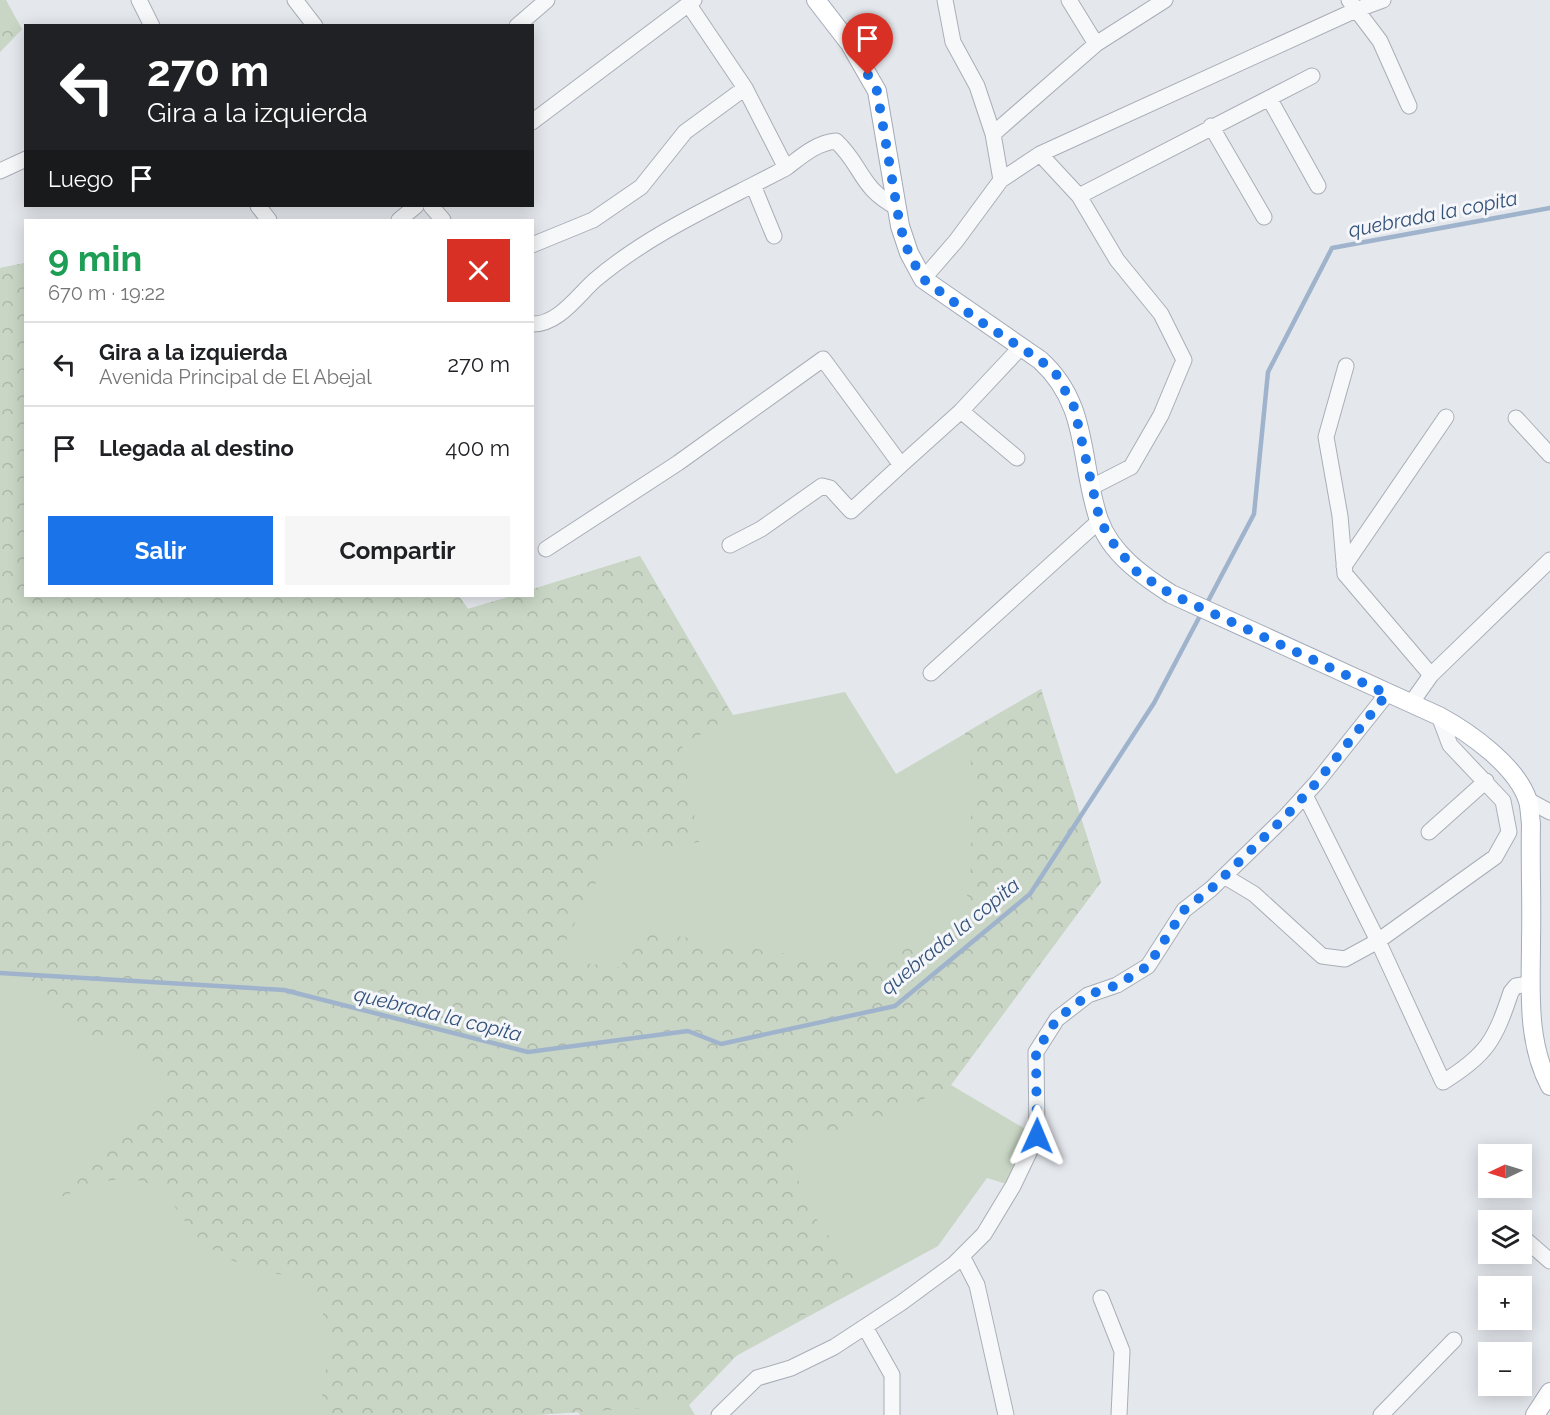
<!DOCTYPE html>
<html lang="es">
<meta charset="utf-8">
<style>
:root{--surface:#fff;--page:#f6f6f6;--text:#202124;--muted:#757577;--line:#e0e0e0;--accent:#1a73e8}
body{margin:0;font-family:Raleway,sans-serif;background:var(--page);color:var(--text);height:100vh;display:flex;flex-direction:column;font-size:22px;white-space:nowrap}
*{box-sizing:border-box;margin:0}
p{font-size:20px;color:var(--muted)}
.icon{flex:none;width:33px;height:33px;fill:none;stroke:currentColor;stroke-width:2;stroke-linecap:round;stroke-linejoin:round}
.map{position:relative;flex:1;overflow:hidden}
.sheet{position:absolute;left:24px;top:219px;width:510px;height:378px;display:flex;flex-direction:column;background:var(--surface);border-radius:0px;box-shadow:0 3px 15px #0003}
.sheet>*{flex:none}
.guide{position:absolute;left:24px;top:24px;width:510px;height:183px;border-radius:0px;box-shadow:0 3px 15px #0003;background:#202124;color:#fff;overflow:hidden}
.needle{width:39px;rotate:266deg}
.buttons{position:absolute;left:1478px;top:1144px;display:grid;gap:12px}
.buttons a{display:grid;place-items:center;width:54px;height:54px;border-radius:0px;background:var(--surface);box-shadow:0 3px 15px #0003;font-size:30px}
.pin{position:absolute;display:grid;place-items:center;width:51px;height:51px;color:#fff;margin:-62px -26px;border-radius:50% 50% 50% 0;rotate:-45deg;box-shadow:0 0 6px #0007}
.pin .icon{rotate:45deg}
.me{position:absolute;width:66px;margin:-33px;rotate:1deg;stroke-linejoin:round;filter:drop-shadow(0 0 4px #0008)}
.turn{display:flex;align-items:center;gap:21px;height:126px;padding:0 24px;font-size:27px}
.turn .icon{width:78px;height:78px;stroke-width:2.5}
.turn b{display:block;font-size:42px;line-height:51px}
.then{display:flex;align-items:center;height:57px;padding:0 24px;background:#0003;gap:12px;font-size:22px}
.round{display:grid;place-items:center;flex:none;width:63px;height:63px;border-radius:0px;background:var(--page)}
.summary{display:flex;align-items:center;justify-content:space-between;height:102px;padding:0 24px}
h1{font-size:36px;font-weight:700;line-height:45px;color:#1e9e55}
.primary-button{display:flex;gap:12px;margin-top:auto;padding:12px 24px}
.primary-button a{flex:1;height:69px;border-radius:0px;background:var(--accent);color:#fff;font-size:24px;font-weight:700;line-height:69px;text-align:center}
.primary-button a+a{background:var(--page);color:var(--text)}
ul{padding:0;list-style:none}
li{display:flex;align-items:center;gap:18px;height:84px;padding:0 24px;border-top:2px solid var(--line)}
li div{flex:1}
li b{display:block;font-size:22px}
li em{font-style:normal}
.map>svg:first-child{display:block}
.green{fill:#c9d6c5}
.forest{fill:url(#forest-crowns)}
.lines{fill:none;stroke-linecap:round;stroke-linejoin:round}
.stream{stroke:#9fb4cc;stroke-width:4.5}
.minor-casing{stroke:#a9aeb7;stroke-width:17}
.major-casing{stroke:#a3abb8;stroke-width:20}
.minor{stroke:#f7f8fa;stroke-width:15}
.major{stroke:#fff;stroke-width:18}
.route{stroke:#1a73e8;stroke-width:10;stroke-dasharray:0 18}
.labels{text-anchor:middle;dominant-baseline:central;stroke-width:6;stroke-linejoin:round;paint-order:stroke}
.water-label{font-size:20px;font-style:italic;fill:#34527a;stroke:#f4f6f9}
</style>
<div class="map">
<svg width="1550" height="1415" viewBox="0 0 1550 1415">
<defs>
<pattern id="forest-crowns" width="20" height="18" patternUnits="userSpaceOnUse" patternTransform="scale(1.5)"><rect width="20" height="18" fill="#c9d6c5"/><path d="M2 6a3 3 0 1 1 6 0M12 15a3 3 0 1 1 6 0" fill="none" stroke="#adb8ab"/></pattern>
</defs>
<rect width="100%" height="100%" fill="#e4e7ec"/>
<path class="green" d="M0,0H6L22,29L0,52Z
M25,263L26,596H459L468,609L512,596H532L533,589L640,556L733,715L845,692L896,774L1041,689L1101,882L951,1085L1037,1136L1013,1186L987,1178L938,1246L736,1356L689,1405L695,1415H580L578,1412L535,1415H0V268Z"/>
<path class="forest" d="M0,23L22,29L0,52Z
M25,263L26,596H459L468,609L512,596H532L533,589L640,556L733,716L682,745L699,842L610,855L556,960L619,967L651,932L843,963C884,956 926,946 963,927L972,859L970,826L973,795L971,763L965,733L1041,689L1101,882L950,1085L893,1115L865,1119L841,1135L810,1134L788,1154L810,1210L862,1281L736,1356L689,1405L535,1415H334L321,1403L331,1336L320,1306L303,1279C273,1273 237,1267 212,1249C191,1234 187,1223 173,1204C139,1161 98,1183 56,1199L80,1178L100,1151L155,1111L177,1086L155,1062L126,1047L92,1037L0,959V268Z"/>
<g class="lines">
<path class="stream" d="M1206,605L1254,514L1268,372L1332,248L1550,208
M0,973L284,990L528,1052L688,1031L721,1044L895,1006L1030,894L1154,703L1202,612"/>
<defs>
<path id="minor" d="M139,0L152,26
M295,0L315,26
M1069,0L1096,44
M1349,0L1380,41L1409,106
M689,5L745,88L786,168L753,185L774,236
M517,26L547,0
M1269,98L1318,186
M532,122L694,0
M1211,126L1264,217
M993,134L1096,44L1165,0
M1040,154L1079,196L1117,260L1161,314L1184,360L1161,415L1131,467L1092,487
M786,168C802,156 816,143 836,141C863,166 859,188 898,208
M0,171L26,159
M1001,180L1040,154L1356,10L1383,0
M1079,196L1312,76
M258,206L269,220
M431,206L443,220
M399,220L416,206
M532,245L593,220L641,187L685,132L745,88
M923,279L956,241L1001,180L993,134L977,86L953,42L945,0
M532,324C558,325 578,295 595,280C642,240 698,213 753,185
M1346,366L1326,437L1340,516L1345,574L1431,675
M961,411L1017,458
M1516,418L1550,455
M730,545L761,529L822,486L830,488L851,511L901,465
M546,549L678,463L823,359L901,465L961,411L1021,347
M1344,566L1446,417
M931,673L1099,521
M1412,702L1431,675L1550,560
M1305,795L1378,941L1443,1082C1487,1055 1495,1040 1511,992L1516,986L1529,984
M1528,800L1550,812
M1429,832L1486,781
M1224,876L1254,894L1322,956L1345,959L1378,941L1495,857L1509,832L1503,801L1450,745L1439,716
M1527,1241L1550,1261
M962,1256L977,1285L1006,1415
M1101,1298L1122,1351L1119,1415
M865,1327L892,1375V1415
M719,1415L757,1378L791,1368L834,1347L901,1303L954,1264L984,1234L1013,1186L1037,1136L1036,1052L1057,1019L1088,995L1117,985L1148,966L1184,910L1211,889L1286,816L1317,782L1387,694
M1381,1415L1454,1340"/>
<path id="major" d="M816,0L850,44L877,91L900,226L909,253L923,279L1040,360C1090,405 1079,462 1099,520C1111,554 1143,576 1171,594L1439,716C1470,733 1517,766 1528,801C1530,808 1530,817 1531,824C1530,863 1532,901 1531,940C1531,989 1526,1041 1550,1086
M1535,1415L1550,1392"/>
</defs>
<use href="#minor" class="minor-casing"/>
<use href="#major" class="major-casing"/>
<use href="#minor" class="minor"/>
<use href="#major" class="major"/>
</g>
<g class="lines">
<path class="route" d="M868,75L877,91L900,226L909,254L923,279L978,320L1040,360L1056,374L1074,407L1100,521L1115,546L1137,572L1171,594L1387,694L1317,782L1286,816L1211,889L1184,910L1148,966L1117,985L1088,995L1057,1019L1036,1052L1037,1136"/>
</g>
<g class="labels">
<g class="water-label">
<text transform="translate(1433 214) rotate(-11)">quebrada la copita</text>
<text transform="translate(950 936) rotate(-39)">quebrada la copita</text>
<text transform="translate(438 1014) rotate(14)">quebrada la copita</text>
</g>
</g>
</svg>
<div class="buttons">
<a><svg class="needle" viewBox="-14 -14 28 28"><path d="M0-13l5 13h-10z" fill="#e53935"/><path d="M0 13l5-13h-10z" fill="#757577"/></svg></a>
<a><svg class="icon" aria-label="layers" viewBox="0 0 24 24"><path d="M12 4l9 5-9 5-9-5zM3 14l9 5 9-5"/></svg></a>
<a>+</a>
<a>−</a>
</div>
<div class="pin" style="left:868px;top:75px;background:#d93025"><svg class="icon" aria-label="arrive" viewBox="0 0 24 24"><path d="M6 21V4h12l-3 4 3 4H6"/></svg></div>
<svg class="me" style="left:1037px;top:1136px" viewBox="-20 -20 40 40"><path d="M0-17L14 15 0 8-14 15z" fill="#1a73e8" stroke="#fff" stroke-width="4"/></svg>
<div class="guide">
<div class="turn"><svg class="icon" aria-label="left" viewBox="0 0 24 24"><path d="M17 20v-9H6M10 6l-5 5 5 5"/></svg><div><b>270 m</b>Gira a la izquierda</div></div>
<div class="then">Luego<svg class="icon" aria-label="arrive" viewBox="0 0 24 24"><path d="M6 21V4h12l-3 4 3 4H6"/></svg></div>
</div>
<section class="sheet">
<div class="summary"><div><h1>9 min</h1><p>670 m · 19:22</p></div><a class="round" style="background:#d93025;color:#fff"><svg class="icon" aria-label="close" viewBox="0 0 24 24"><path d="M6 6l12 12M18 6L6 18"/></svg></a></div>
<ul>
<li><svg class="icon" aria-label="left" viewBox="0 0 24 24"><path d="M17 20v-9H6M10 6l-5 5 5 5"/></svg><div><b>Gira a la izquierda</b><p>Avenida Principal de El Abejal</p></div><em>270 m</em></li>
<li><svg class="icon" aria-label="arrive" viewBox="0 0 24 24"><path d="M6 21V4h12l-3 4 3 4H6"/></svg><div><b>Llegada al destino</b></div><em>400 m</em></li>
</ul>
<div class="primary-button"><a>Salir</a><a>Compartir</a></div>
</section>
</div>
